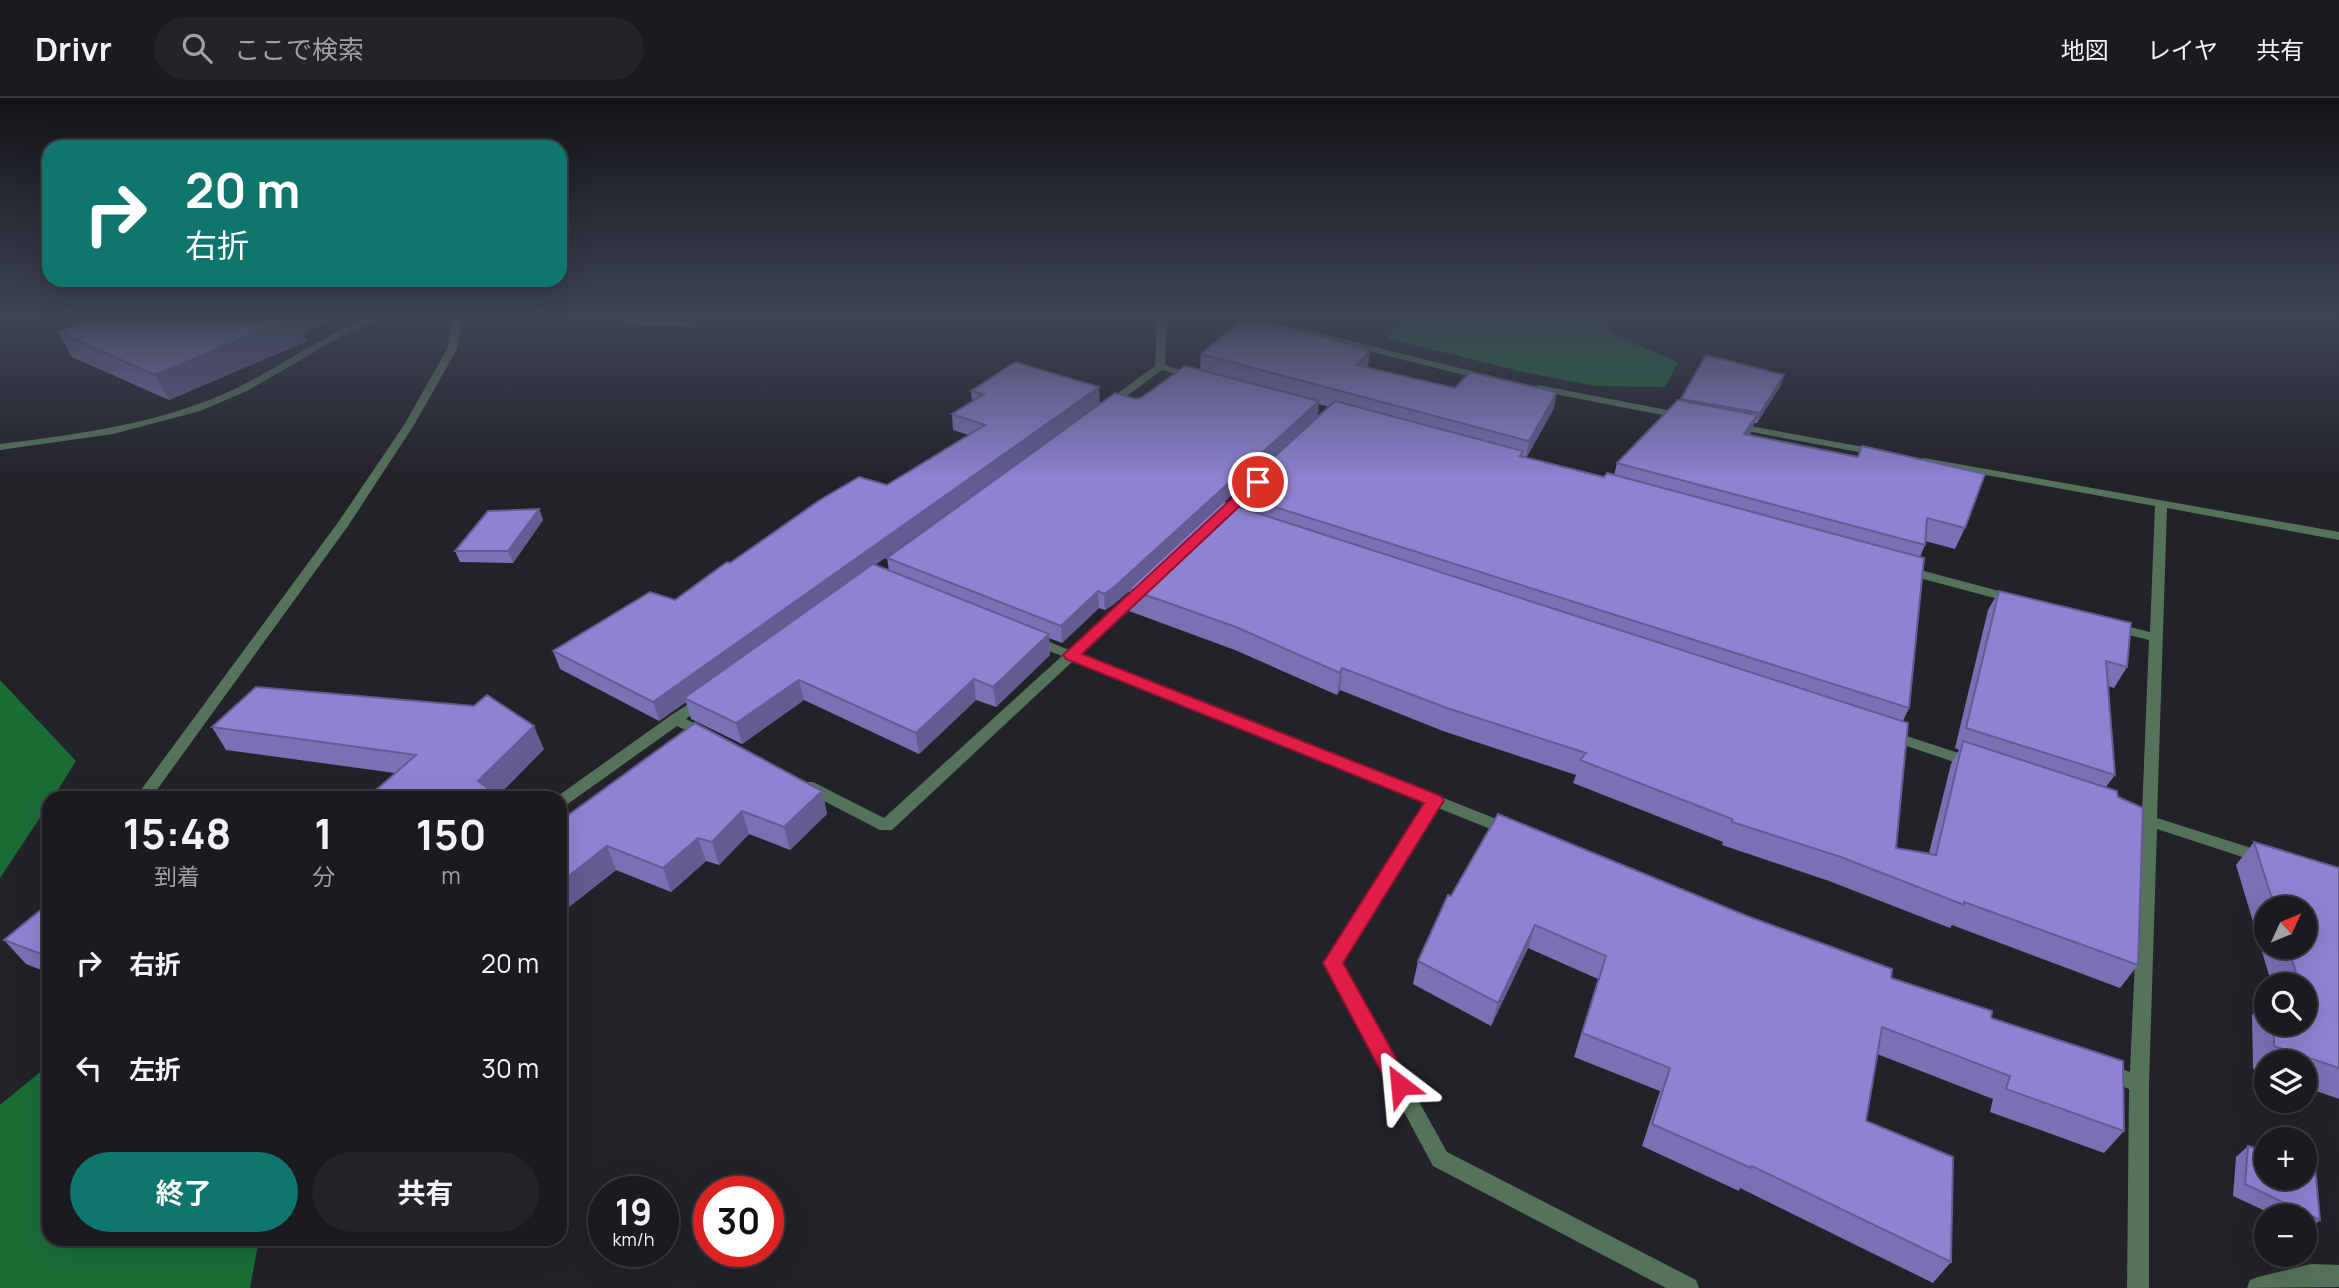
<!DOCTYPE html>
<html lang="ja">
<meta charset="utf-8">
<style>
:root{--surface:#1a1a1f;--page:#232328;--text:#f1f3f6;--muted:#9fa1a4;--line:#38383d;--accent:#0f766e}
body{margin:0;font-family:Manrope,"Noto Sans JP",sans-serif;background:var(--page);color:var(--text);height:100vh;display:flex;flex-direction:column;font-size:26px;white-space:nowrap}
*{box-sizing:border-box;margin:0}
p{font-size:23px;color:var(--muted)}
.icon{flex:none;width:38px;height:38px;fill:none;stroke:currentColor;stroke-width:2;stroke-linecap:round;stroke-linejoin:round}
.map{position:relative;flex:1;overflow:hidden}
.sheet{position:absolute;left:42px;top:693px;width:525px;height:455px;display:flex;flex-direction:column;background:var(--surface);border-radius:21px;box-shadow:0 7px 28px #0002,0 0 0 2px var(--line)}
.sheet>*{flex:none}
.banner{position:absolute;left:42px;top:42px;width:525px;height:147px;border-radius:21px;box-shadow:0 7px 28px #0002,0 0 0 2px var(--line);background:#0f766e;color:#fff;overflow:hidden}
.needle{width:46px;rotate:46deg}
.buttons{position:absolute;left:2254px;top:798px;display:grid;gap:14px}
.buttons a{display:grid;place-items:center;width:63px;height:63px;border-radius:50%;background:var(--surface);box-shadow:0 7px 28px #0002,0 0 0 2px var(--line);font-size:35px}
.speed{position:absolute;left:588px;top:1078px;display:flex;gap:14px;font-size:35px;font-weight:700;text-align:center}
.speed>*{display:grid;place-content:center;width:91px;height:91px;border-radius:50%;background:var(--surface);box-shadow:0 7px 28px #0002,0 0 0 2px var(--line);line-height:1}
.speed small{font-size:18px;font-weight:400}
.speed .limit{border:10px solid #d22;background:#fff;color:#111}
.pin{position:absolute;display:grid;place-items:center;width:60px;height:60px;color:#fff;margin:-30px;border:4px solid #fff;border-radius:50%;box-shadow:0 2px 7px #0007}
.me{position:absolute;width:77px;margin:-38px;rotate:331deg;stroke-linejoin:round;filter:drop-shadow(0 0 5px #0008)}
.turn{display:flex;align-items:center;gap:24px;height:147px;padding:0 28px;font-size:32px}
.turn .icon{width:91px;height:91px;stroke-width:2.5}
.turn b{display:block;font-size:49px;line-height:60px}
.eta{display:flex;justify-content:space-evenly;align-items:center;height:119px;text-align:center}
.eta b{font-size:42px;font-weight:700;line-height:49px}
.cta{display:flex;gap:14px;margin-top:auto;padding:14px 28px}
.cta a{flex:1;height:80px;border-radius:42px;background:var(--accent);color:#fff;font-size:28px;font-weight:700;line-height:80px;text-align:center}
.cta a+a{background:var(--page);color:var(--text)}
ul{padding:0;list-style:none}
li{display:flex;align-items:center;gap:21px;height:105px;padding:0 28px}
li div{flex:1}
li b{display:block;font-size:26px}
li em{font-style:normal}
header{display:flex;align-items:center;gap:42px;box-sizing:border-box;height:98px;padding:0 35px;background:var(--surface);border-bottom:2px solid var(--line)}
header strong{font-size:33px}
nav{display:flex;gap:38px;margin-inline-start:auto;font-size:24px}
.search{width:490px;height:63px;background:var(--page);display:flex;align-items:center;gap:18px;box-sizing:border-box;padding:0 24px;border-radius:38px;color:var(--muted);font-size:26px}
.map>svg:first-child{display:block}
.forest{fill:#1b6d36}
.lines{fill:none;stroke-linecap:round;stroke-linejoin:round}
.lane{fill:#55735a;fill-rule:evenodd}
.street{fill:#55735a;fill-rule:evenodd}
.wall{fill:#7a71b5;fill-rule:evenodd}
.shaded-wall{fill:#635c93}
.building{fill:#8e83d2;stroke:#635c93;stroke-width:2}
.route{fill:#e11d48;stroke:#92132f;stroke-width:2}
</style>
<header>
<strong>Drivr</strong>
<div class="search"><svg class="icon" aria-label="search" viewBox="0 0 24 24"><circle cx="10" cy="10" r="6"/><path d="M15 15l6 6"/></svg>ここで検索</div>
<nav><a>地図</a><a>レイヤ</a><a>共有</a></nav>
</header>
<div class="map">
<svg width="2339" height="1190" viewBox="0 0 2339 1190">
<rect width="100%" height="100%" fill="#222229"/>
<path class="forest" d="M1412,217H1596L1616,238L1678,264L1665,289L1597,288L1523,274L1386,240Z
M0,582L76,663L53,700H49V706L0,780Z
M49,973V1141H259L250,1190H0V1007L39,975Z"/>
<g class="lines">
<path class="lane" d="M453,217H463L457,251L414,327L348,428L151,700H135L339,423L404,327L447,251Z"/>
<path class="street" d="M376,217H388L345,236L247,293L200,313L113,336L0,352V346C81,336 164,325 239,289C285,266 326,235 376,217Z
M1157,217H1167L1165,267L1198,278L1193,281L1162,272L1112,309H1104V305L1155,268Z
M1235,217H1249L1269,223L1264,226Z
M1307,232L1492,278L1493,280L1488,283L1304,237L1302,235Z
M1538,287L1683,315L1688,318L1683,321L1534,292L1533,290Z
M1734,325L1880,352L1885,355L1880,358L1730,330L1729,328Z
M1924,360L2339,434V442L2167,410L2157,720L2270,756L2272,760L2270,764L2264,766L2157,731L2149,986V1190H2127L2129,991L2098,978L2096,972L2098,966L2105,964L2130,974L2141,726L2121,720L2119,716L2121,712L2127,710L2142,715L2149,542L2109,532L2107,529L2114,525L2150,534L2155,408L1920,365V361Z
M1905,468L2018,498L2019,501L2013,505L1901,475L1899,472Z
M1141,489L1147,493L1145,496L1081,556L1514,728L1516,732L1514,736L1508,738L1438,710L1342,865L1447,1054L1696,1182L1699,1190H1666L1433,1068L1324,865L1426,705L1073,563L892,732H880L803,692L800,688L803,684H813L884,720L1062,558L1028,545L1026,542L1028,539H1038L1069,552L1137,490Z
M704,596L711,601L709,604L686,621L710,633L712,636L710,639H700L677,628L565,708L560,709V700H555L670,618Z
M1888,632L1977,661L1979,665L1972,670L1883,640L1881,637L1883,634Z
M2311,1166L2339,1167V1189L2247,1190L2250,1182L2258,1179Z"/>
</g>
<path class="wall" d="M621,217H702L693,229L623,226Z
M709,217H776L772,222L710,219Z
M58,234H303L307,243L169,302L72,259Z
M1201,256L1368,269L1455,290L1557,294L1553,312L1526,360L1604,379L1614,377L1617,365L1680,303L1681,301L1781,287L1757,325H1754L1750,337L1965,430L1955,451L1925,443V447L1920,459L1909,610L1903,623L1896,750L1929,755L1951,666L1959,652L1955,650L1988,512L1999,493L2127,569L2114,590L2108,588L2115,677L2106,689L2138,867L2120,890L1952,827L1950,830L1829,783L1722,747L1723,744L1573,685L1576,677L1443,633L1340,592L1337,597L1235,552L1129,513V493L1113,507L1105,512L1099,510L1062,545L1049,540L1050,557L996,609L976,602L919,656L804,602L742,646L691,621L686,604L659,623L560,571L553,553L675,502L730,465L887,387L969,337L953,332L952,316L972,303L971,293L1100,305L875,467L889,473L887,460L1136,301L1200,272ZM1319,306L1329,309L1234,396L1233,407L1224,404Z
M539,411L543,422L513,465L460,464L455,453Z
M212,629L544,651L498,698L395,675L226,652Z
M822,693L827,716L790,752L749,736L719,767L706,763L671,794L616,772L560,816V723Z
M2254,744L2339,770V1001L2305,989V964H2266V976L2253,971L2252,917L2266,901V926H2305V887H2272L2236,767ZM2266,810H2305V849H2266Z
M1448,797L1891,880L1991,920L2124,1033L2104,1055L1990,1014L1993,1001L1877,956L1866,1023L1951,1164L1933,1185L1740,1090L1739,1093L1642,1048L1660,993L1574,959L1598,881L1528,850L1491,928L1413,886L1418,863Z
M49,805V875L26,866L4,842Z
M2248,1048L2320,1122L2307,1134L2305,1133V1118H2276L2233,1098L2236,1059Z"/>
<path class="shaded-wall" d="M287,217H341L303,234L307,243L169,302L155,277Z
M690,217H702L693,229Z
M1370,252L1368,270L1356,267Z
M1784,277L1781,287L1757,325L1760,315Z
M1099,289L1100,305L688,602L684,600L686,604L659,623L653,604Z
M1557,294L1553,312L1525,362L1529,343Z
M1319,303L1318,318L1130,491H1129V493L1113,507L1105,512L1104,496Z
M1757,317L1750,336L1738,356L1744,336Z
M539,411L543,422L513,465L508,453Z
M1098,493L1099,510L1062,545L1061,528Z
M1049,536L1050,557L996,609L993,589Z
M1342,570L1340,592L1337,597L1340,575Z
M974,581L976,602L919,656L916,635Z
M799,582L804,602L742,646L736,625Z
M534,628L544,651L495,700L478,683Z
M822,693L827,716L790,752L784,729Z
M742,713L749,736L719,767L712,744Z
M698,740L706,763L671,794L663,770Z
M607,748L616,772L560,816V785Z
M1535,827L1528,850L1491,928L1498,905Z"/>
<path class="building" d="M99,217H293L296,218L155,277L58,234Z
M1246,218L1370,252L1356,267L1455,290L1470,274L1557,294L1529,343L1201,256Z
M1706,257L1784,277L1760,315L1681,301Z
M1015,264L1099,289L653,604L553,553L650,494L675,502L727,464L730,465L820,402L859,379L887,387L985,327L952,316L984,296L971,293Z
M1185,268L1319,303L1113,490L1104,496L1098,493L1061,528L887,460L1115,295L1136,301L1141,300Z
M1678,302L1757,317L1744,336L1858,359L1862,348L1985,376L1965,430L1927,420L1925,447L1617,365Z
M1335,303L1523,353L1520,358L1604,379L1607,375L1924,460L1909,610L1234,396Z
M1223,404L1908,625L1896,750L1936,757L1963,643L2117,693L2118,699L2143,710L2138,867L1964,804V807L1841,759L1732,724V721L1580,662L1586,655L1447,610L1342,570L1340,575L1236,529L1129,491Z
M539,411L508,453H455L488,413Z
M873,466L1049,536L993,589L974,581L916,635L799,582L736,625L684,600Z
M1999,493L2131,525L2127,569L2106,563L2115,677L1966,630Z
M256,589L474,608L487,597L534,628L478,683L501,700H367L416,657L212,629Z
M695,625L822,693L784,729L742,713L712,744L698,740L663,770L607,748L560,785V723Z
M1498,716L1747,818L1892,871L1891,880L1992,913L1991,920L2123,963L2124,1033L2006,991L2010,978L1882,929L1866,1023L1953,1059L1951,1164L1752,1068L1751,1070L1652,1026L1670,970L1582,935L1606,858L1535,827L1498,905L1418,863L1448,797L1451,798Z
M2254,744L2339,770V970L2274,948V926H2305V887H2300L2288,849H2305V810H2275Z
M49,805V859L4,842Z
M2248,1048L2266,1053V1080H2305V1065L2315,1068L2320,1122L2245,1086Z"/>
<linearGradient id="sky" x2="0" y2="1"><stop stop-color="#131317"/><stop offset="0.57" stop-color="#3e4454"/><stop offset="1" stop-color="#3e4454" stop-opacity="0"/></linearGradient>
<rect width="2339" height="383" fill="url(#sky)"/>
<path class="route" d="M1258,380L1264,384L1262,387L1082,556L1441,698L1444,703L1441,707L1343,865L1411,987L1408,994L1400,997L1392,994L1323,865L1424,705L1066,561L1063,557L1253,381Z"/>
</svg>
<div class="buttons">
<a><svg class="needle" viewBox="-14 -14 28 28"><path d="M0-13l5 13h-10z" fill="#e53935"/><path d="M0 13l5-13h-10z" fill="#9fa1a4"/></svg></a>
<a><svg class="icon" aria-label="search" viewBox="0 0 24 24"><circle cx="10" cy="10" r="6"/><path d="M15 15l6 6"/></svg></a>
<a><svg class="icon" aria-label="layers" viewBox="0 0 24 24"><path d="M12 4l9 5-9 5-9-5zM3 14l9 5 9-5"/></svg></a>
<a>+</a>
<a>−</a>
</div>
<div class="speed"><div>19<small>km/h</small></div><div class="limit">30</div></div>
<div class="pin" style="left:1258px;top:384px;background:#d93025"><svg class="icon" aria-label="arrive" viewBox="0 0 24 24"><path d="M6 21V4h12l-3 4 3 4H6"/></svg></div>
<svg class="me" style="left:1400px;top:987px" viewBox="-20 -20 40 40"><path d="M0-17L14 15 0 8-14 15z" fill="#e11d48" stroke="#fff" stroke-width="4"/></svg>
<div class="banner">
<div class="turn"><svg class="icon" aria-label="right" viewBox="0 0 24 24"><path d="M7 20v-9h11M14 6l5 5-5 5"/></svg><div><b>20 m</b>右折</div></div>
</div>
<section class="sheet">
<div class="eta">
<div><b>15:48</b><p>到着</p></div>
<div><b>1</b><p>分</p></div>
<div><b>150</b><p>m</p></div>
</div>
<ul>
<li><svg class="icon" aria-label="right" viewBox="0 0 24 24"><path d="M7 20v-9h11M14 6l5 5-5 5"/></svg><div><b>右折</b></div><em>20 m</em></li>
<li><svg class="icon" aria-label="left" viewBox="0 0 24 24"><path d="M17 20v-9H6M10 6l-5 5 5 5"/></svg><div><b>左折</b></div><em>30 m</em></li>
</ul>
<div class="cta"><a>終了</a><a>共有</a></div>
</section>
</div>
